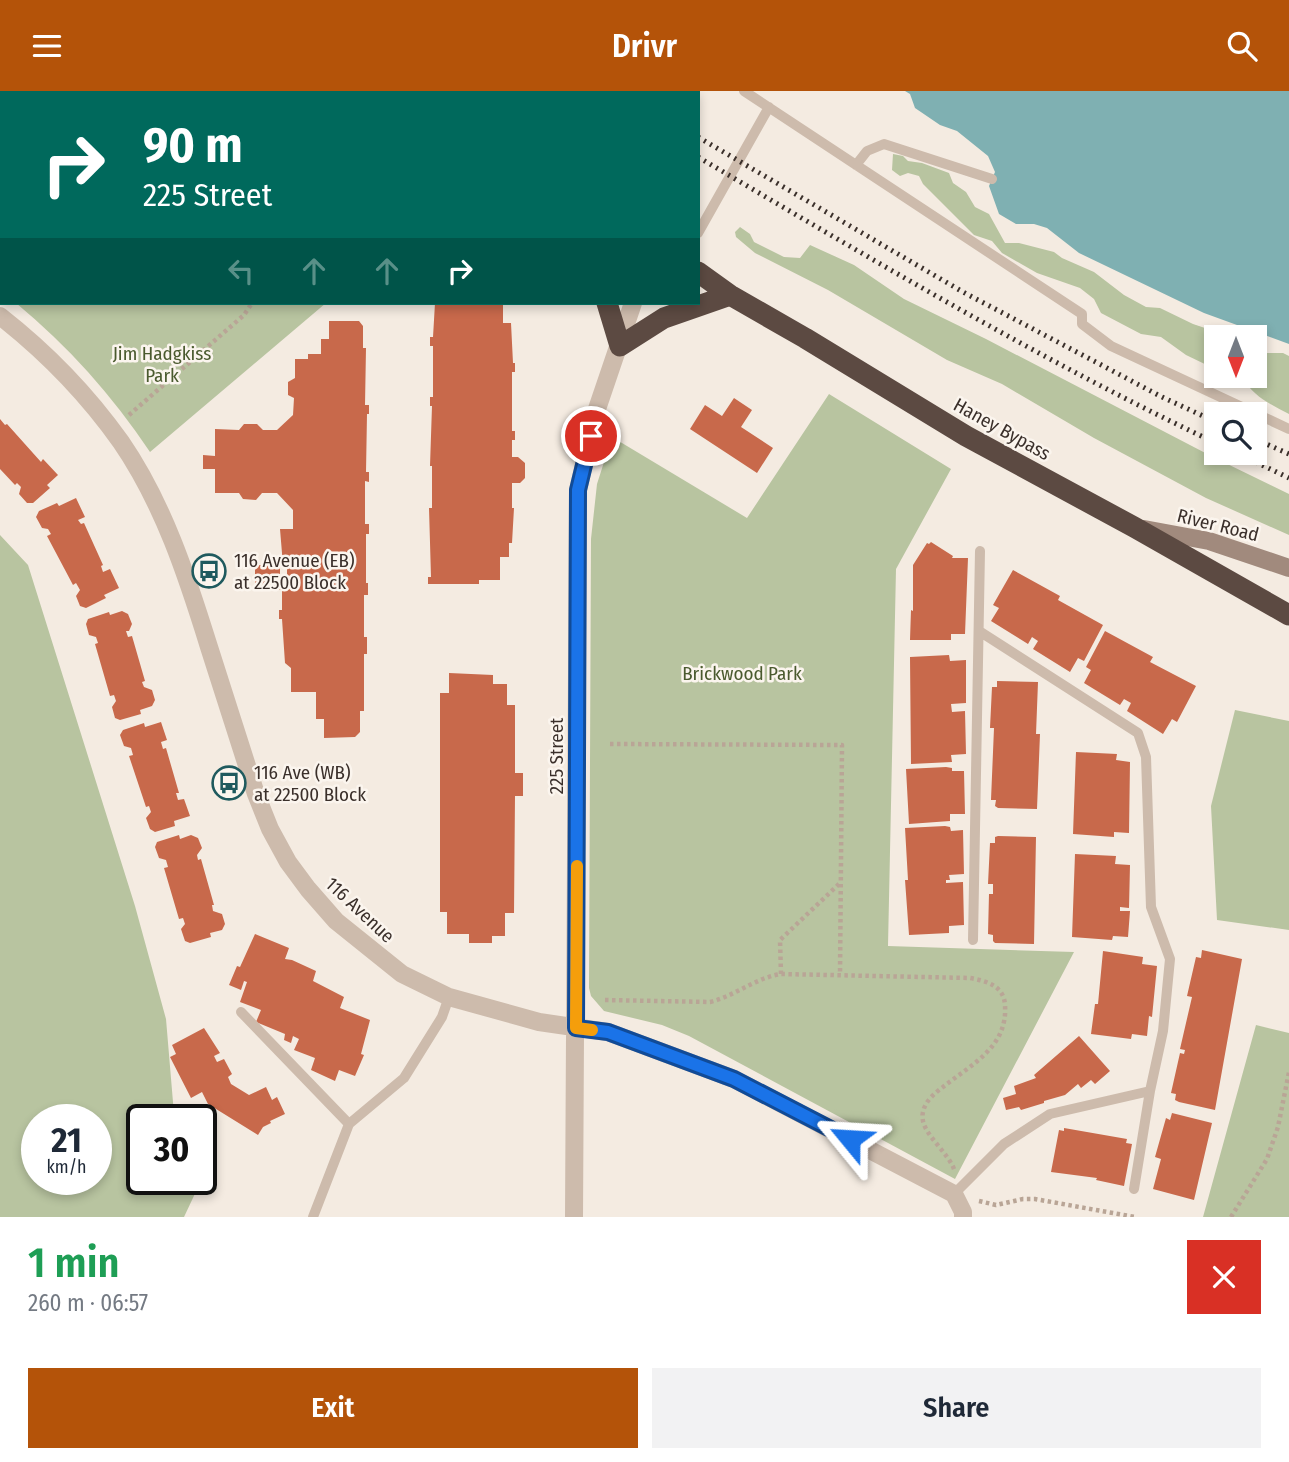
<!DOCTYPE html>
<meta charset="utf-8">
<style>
:root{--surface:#fff;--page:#f2f2f3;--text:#1f2937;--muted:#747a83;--accent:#b45309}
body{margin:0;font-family:"Fira Sans Condensed",sans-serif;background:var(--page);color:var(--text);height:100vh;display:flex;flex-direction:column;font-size:26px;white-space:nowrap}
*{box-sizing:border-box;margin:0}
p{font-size:23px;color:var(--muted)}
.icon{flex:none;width:38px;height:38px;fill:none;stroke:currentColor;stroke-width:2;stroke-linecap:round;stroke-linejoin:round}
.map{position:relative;height:1126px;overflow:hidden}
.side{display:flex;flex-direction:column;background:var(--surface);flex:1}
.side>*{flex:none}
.guide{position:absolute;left:0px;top:0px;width:700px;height:214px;box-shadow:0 4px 10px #0003;background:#00695c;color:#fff;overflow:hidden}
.needle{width:46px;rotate:180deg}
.fabs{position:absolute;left:1204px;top:234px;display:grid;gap:14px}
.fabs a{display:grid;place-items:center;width:63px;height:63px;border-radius:0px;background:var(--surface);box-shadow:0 4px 10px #0003;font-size:35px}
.speed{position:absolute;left:21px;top:1013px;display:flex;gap:14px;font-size:35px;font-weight:700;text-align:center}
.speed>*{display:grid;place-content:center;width:91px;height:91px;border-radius:50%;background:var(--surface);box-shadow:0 4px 10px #0003;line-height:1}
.speed small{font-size:18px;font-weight:400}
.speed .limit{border:4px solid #111;border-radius:10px;background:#fff;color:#111}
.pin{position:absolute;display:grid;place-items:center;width:60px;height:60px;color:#fff;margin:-30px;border:4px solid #fff;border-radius:50%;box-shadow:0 2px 7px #0007}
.me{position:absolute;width:77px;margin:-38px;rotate:297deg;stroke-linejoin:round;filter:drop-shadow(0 0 5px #0008)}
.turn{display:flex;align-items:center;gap:24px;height:147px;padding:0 28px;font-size:32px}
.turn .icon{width:91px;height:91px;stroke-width:2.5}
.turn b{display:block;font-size:49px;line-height:60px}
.lanes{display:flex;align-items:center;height:66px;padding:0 28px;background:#0003;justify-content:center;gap:35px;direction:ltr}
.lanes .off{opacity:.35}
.round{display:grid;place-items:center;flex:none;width:74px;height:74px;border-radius:0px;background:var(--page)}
.summary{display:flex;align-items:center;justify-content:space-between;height:119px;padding:0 28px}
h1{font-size:42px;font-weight:600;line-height:52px;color:#1e9e55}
.button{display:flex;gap:14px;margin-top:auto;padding:14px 28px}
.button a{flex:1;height:80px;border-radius:0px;background:var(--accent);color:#fff;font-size:28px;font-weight:600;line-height:80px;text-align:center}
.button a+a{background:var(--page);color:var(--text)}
header{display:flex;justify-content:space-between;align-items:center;height:91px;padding:0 28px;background:var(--accent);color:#fff;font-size:32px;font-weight:600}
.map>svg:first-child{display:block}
.green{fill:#b8c4a0;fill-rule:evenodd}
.water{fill:#7fb0b2}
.building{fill:#c8694b}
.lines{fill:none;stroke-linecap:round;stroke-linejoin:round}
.path{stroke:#b9a596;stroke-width:4.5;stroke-dasharray:3.5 3.5;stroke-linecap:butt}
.lane{stroke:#cdbbac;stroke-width:10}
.street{stroke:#cdbbac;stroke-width:18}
.secondary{stroke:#a18a7d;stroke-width:18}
.highway{stroke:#5c4a42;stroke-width:21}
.rail{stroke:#3b302b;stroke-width:5;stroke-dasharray:2 5;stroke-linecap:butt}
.route-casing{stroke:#114b97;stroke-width:18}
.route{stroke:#1a73e8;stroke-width:12}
.slow{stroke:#f59e0b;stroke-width:12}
.labels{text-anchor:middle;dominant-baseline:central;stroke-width:5;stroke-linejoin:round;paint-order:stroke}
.park-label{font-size:19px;fill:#4a5a2e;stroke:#fbf5ee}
.street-label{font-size:19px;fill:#3b302b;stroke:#fbf5ee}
.poi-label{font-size:19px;fill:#3b302b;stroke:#fbf5ee;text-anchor:start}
</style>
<header><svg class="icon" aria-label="menu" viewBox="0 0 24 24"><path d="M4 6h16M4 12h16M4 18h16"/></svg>Drivr<svg class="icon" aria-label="search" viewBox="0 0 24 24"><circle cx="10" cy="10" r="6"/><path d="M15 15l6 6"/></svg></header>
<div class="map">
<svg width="1289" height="1126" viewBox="0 0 1289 1126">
<rect width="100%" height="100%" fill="#f4ebe1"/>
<path class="green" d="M116,0H330L333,2H115Z
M893,63L903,65L908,70L922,72L949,82L953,92L966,101L975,116L989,123L1005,152H1019L1054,161L1062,167L1094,181L1124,204L1146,216L1160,217L1193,233L1235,247H1216V276L1213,277L1186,264L1161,246L1141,243L1101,222L1094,208L1080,197L1037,182L1002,162L992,150L974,144L923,93L919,85L908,82L900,85L892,79Z
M740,136L750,143L754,151L784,166L800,167L810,154L854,174L904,208L986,248L1213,366L1289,403V444L1206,407L1094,347L1002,293L947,269L828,199L755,162L736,146L735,141Z
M16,212H15H326L150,361C112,304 68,255 16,212Z
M1266,262H1283L1289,265V323C1270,313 1252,305 1242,285H1255V265Z
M829,303L951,378L896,478L888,855L1074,861L955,1088L689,945L662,934L604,920L591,905L589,897L591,448L597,393L612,346L747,427Z
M0,444L28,474L135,815L166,928L174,1023L178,1029H142V1088H201V1065L208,1075L184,1126H0ZM37,1029H96V1088H37Z
M1235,619L1289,630V839L1217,829L1211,715Z
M1256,934L1289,942V1126H1203Z"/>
<path class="water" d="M905,0H1289V253L1204,222L1079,162L1047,137L1034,133H1016L999,123L989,95L995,81L988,65L957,40L940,34L915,17L910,3Z"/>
<path class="building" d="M435,212H503V232H511L513,272H515V281H512V340H515V349H512V366H518L525,372V387L520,392H512V417H514L512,452H509V466H500V489H479V493H428V486H431L429,417H432V375H430L432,315H430V306H433V255H430V246H433Z
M329,230H359L363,235V257H366L365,314H369V323H367L366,381H369V391L365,390V433H369V443H366V492H368V504H364V546H367V563H364V620H360V641L355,646L324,647V628H316V601H291V577L285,572L282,528H279V519H282V499H255V474H280V484H287V474H283L280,438H293V419L277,402H262L256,409L243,408L239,402H215V378H203V364L215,365V338L239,339L244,333H257L263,339H277L293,324L294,307L288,304V291L295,287V268H308V263H321V248H329Z
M734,307L752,319L741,336L773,357L757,382L690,338L705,314L722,325Z
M0,328L5,334L7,333L41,371L43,368L58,384L47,394L50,397L33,412H27L19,403L21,396L17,392L15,394L0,378Z
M76,407L85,426L78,429L81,433L84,432L103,474L101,475L103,481L110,478L119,497L104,504L106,507L86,517L80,515L76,505L80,499L76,492L73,494L47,445L51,443L48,438L42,437L36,426L39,420L57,412L59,415Z
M931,451L953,465L952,467H968L965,543H951V549H910L911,519L913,520V474L927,452L929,453Z
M1013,479L1060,505L1058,509L1103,534L1084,570L1078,567L1070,581L1033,558L1038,550L1032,546L1028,553L991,530L999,517L993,514Z
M122,520L128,523L132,533L129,540H126L128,546L132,545L145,590L142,591L144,596L152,599L155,609L152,615L140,619L141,623L120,629L115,627L112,616L116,610L114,604L110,605L95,553L98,552L96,546L89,544L86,533L88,528L109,521L110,524Z
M1105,540L1153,566L1150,571L1196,595L1177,631L1172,628L1163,643L1127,620L1131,612L1124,608L1120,614L1084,592L1091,579L1086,576Z
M949,564L950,570L966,569V612L951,613L952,621L965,620L966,663L951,664L952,671L911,673L910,566Z
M449,582L493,584V593H507V614H515V682H523V705H515L514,822H505V845H492V852H469V843H447V821H440V602H449Z
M997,590L1038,591L1036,643H1040L1037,718L998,717L995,715L996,709H991L994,637H990L992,596H997Z
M161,631L167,649L161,651L163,658L166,657L179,702H176L178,709L184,708L190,725L174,730L175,735L155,741L150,738L146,727L151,721L149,715L146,716L129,665L133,664L131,657L124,655L120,644L123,639L144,632L145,636Z
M1076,661L1117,663L1116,669L1130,671L1129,742L1114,741V746L1073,743Z
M946,676L952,677V680H964L965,723H950V730L909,733L906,678Z
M945,735L950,736L951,740L963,739L964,783L949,784L950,789H946V792L963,791L964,834L949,835V842L909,844L905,789H908L905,737Z
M179,744L180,748L191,744L198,747L202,757L197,764L198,769L201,768L214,814H212L213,820L222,823L225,833L222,839L210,842L211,846L190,852L185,850L181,838L185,833L183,827L179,828L164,777L168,776L166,769L159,767L155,756L157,751Z
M998,745L1036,746L1034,853L995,852L993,850V844L988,843L989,803H993V793H988L990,752H995V746Z
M1075,763L1116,765L1115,773L1130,774L1129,817L1120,816V820H1130L1128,846L1113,845L1112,849L1072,846Z
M255,843L289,857L285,868L292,869L316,880L313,890L344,906L340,917L370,929L361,963L364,964L355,985L339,979L335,990L311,979L315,967L294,959L299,948L293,945L291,952L284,949L285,943L256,931L261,919L240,911L247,891L244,890L241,899L229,894L237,875L240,876Z
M1202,859L1242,868L1215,1019L1179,1011L1175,1009L1176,1003L1171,1002L1180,962L1184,963L1185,959L1180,958L1192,906L1187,905L1196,866L1201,867Z
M1103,860L1143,866L1142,873L1157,875L1152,926L1149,925L1147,945L1132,943L1131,948L1091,943L1095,913H1098Z
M204,937L220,962L214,965L217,971L224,968L232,983L228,986L231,993L249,1004L266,996L272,1009L277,1006L285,1023L270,1030L271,1032L263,1036L258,1044L208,1013L202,1001L191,1007L170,966L176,963L172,954Z
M1079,945L1110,980L1095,993L1091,989L1081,997L1078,993L1065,1004L1044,1010V1012L1021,1019L1019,1016L1006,1019L1003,1007L1016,1003L1014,995L1036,987L1034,984Z
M1172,1022L1212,1032L1194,1109L1153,1098L1161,1068L1155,1066L1166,1027L1170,1029Z
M1064,1037L1127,1048L1126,1052L1132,1053L1124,1095L1096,1089L1097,1087L1051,1081L1059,1039L1064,1040Z"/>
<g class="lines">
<path class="path" d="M129,324L244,224L252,212
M610,653L842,654L840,884
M781,883L780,849L839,793
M605,909L710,911C735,905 755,887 781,883L970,887C987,890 1004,895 1005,914C1008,956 972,973 943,996C935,1002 925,1010 923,1021C918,1041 949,1060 955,1081
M979,1110L996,1114L1023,1108H1035L1135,1126
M1231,1126L1267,1068L1278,1036L1289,981"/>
<path class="lane" d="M744,0L1082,223V233L1111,255L1289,338
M856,74L867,60L884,53L992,88
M698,142L769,16
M973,849L980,460
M241,921L349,1033
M1134,1098L1150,1000
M954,1103L1004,1053L1050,1023L1150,1000L1163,940L1170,868L1151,816L1146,666L1138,642L979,540
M313,1126L349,1033L404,987L442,926L449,906"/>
<path class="street" d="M0,225C46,261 87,303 121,351C163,412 187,485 209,556C225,605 240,654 256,703L270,738L288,771L308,798L336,830L402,883L449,906L539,931L608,941L734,988L954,1103L963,1121V1126
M574,1126L578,399L597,318L633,212"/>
<path class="secondary" d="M1144,438L1209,450L1289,477"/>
<path class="highway" d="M409,0L411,2
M698,181L730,204L805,247L966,345L1134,436L1289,524
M607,212L620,255L664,227L730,204"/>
<path class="rail" d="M592,0L595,2
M625,0L628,2
M698,46L963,201L1162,306L1216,331
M698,66C868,166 1038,268 1216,352
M1255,348L1289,363
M1237,362L1289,387"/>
</g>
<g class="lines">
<defs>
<path id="route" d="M591,345L578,399L576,937L608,941L734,988L850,1048"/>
</defs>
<use href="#route" class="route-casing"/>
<use href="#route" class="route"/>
<path class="slow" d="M577,775L576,937L592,939"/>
</g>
<defs>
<symbol id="bus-ring" viewBox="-11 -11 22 22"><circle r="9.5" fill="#fbf5ee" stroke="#1f5a5e" stroke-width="1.5"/><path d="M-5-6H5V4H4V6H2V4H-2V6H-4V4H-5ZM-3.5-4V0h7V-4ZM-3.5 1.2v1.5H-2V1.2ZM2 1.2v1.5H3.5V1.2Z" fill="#1f5a5e"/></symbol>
</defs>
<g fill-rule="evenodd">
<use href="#bus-ring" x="190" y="461" width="38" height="38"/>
<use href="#bus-ring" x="210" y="673" width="38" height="38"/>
</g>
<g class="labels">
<g class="park-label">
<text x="162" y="262">Jim Hadgkiss<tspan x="162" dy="22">Park</tspan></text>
<text x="742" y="582">Brickwood Park</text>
</g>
<g class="street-label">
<text transform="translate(1002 338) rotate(29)">Haney Bypass</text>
<text transform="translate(1218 434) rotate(14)">River Road</text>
<text transform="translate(556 665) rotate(-90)">225 Street</text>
<text transform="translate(360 819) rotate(43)">116 Avenue</text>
</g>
<g class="poi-label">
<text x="234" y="469">116 Avenue (EB)<tspan x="234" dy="22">at 22500 Block</tspan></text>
<text x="254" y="681">116 Ave (WB)<tspan x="254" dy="22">at 22500 Block</tspan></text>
</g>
</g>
</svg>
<div class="fabs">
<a><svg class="needle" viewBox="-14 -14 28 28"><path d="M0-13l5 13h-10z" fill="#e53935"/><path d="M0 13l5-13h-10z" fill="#747a83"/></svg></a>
<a><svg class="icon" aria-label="search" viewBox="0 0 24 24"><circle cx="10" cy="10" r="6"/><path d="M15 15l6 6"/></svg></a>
</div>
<div class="speed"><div>21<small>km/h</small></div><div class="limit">30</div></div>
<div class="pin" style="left:591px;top:345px;background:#d93025"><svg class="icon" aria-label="arrive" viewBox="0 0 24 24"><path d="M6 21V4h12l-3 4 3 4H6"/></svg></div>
<svg class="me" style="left:850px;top:1048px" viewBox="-20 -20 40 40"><path d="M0-17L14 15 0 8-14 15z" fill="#1a73e8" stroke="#fff" stroke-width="4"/></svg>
<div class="guide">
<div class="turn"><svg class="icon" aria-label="right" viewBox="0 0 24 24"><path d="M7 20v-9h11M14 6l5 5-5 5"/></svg><div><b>90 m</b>225 Street</div></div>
<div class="lanes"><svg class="icon off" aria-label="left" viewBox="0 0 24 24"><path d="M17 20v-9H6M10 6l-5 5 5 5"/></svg><svg class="icon off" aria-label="ahead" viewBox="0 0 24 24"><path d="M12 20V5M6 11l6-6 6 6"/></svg><svg class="icon off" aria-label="ahead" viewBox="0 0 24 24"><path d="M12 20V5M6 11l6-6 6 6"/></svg><svg class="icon" aria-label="right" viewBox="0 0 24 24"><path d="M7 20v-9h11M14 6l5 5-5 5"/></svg></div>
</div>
</div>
<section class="side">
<div class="summary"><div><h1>1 min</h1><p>260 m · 06:57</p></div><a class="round" style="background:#d93025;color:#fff"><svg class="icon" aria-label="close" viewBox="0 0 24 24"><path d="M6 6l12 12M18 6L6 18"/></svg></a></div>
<div class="button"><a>Exit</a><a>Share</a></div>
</section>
